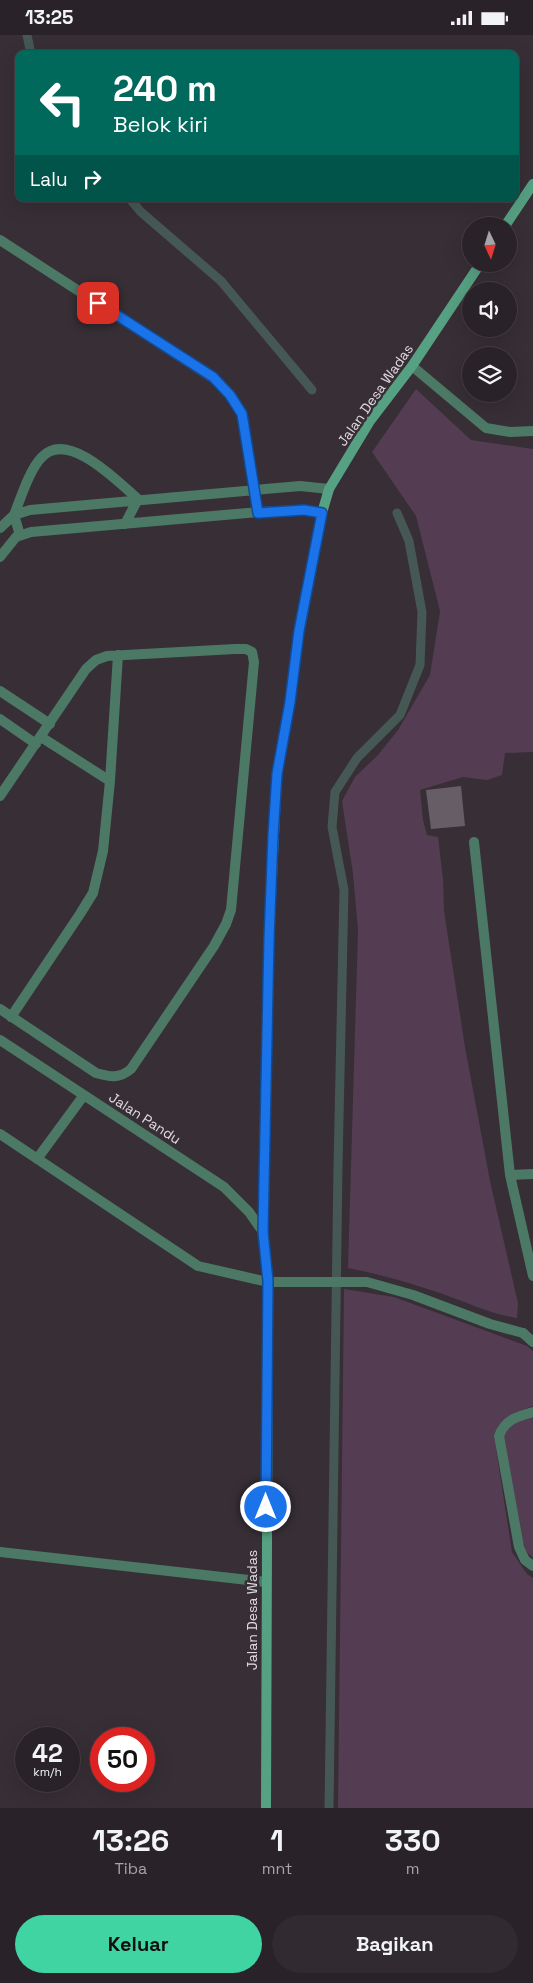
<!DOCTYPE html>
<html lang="id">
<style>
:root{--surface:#292228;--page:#312a30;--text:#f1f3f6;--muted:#a5a4a8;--line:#453f45;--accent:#3fd4a2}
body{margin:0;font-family:"Space Grotesk",sans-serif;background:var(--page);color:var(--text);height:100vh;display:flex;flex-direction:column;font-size:19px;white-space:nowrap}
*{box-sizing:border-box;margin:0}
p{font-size:16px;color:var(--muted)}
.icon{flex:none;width:28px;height:28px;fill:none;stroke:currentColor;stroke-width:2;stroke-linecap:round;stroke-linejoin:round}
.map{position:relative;height:1773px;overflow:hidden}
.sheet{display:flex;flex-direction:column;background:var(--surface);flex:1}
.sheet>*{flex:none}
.top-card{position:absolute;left:15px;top:15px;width:504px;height:152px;border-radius:10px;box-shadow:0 5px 20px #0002,0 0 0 1px var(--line);background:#00695c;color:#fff;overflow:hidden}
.needle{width:32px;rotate:176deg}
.fabs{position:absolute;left:462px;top:182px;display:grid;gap:10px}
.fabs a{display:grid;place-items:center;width:55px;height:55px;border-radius:50%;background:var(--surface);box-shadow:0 5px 20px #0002,0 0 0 1px var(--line);font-size:25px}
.speed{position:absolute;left:15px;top:1692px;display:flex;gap:10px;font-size:25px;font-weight:700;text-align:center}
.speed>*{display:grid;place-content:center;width:65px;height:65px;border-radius:50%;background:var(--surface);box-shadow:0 5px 20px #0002,0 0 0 1px var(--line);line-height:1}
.speed small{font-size:12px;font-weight:400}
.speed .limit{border:8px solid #d22;background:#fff;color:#111}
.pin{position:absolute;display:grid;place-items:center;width:42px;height:42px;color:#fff;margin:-21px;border-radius:10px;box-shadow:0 2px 8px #0006}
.me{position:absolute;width:55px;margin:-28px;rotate:0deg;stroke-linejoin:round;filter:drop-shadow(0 0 4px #0008)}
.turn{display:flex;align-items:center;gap:18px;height:105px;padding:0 15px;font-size:22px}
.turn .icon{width:65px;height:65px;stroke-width:2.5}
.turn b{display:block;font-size:35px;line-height:42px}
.then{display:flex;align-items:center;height:48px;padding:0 15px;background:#0003;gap:10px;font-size:19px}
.eta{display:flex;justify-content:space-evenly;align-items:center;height:85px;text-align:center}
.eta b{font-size:30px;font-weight:700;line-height:35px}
.action{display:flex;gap:10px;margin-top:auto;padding:10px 15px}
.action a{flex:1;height:58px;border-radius:30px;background:var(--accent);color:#111;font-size:20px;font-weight:700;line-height:58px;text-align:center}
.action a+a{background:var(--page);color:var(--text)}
.status{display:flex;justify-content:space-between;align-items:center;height:35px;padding:0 25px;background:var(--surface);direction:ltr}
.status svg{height:14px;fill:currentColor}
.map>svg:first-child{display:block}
.green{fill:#543c53}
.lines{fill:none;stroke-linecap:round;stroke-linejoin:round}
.stream{stroke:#465853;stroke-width:9}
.building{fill:#675d66}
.service{stroke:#4c7866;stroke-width:10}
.minor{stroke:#4c7866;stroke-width:10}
.secondary{stroke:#56a083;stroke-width:10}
.route-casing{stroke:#114b97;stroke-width:12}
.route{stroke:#1a73e8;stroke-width:9}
.labels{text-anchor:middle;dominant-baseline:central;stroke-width:5;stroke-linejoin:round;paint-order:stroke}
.street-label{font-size:14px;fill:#e0dadf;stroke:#372e36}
</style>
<div class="status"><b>13:25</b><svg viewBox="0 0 49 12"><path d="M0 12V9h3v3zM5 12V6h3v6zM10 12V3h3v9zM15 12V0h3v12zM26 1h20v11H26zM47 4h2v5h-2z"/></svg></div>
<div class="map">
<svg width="533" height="1773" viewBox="0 0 533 1773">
<rect width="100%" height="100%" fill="#372e36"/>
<path class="green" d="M416,354L471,405L533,414V717L505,718L502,740L487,745L463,742L420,755L423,785L427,800L438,802L443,844L444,876L465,1012L490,1146L518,1268L517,1283C490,1279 466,1267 440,1258C410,1248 379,1239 348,1233L358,895L353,839L342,766L355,742L378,720L398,695L430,640L440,576L416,481L372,417Z
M344,1254L394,1262L527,1311L533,1316V1371C517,1377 498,1382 494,1401L512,1517L527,1539L533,1543V1773H338Z
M533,1379V1523L527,1517L523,1507L503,1402L510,1388Z"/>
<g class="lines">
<path class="stream" d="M27,0L31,19
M130,164L141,177L221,246L312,355
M329,1773L338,1131L344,855L332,792L335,757L357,723L400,680L420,630L422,577L409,506L397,478"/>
</g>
<path class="building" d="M461,751L465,791L431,794L426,755Z"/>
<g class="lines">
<path class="service" d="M474,807L510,1140L533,1241
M510,1140L533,1139
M523,1298L533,1307
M533,1377C518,1381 504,1385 499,1401L519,1512L525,1525L533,1531"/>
<path class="minor" d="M0,205L213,343L230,360L242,379L258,477
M412,331L486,393L510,397L533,396
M0,493L14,480L30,475L300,451L329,454
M20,500L14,480C21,463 29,435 42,422C68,394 119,448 138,464L125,489
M0,522L16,502L31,497L258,477L304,475L322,478
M0,656L50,689
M0,684L36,709
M41,702L110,746
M0,761L86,634L96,625L107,621L235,614H246L252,617L254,627L231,875L226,889L214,911L131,1034C119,1044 110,1042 96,1038L0,974
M11,982L80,879L93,858L103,816L110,746L118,620
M0,1005L224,1152L249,1177L263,1197
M0,1099L198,1231L268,1247H367L413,1260L490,1289L523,1298
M37,1124L84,1060
M0,1517L266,1547"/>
<path class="secondary" d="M505,191L533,149
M266,1773L268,1247L263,1197L269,904L277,739L290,667L299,596L322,478L329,454L370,386L412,331L480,229"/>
</g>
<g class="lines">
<defs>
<path id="route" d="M98,268L213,342L230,360L242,379L258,478L304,475L322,478L299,596L290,667L277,739L273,801L269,904L263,1197L268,1246L266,1472"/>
</defs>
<use href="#route" class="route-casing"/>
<use href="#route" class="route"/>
</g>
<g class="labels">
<g class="street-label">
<text transform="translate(375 360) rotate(-55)">Jalan Desa Wadas</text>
<text transform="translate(145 1083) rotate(33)">Jalan Pandu</text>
<text transform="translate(252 1575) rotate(-90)">Jalan Desa Wadas</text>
</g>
</g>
</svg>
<div class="fabs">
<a><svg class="needle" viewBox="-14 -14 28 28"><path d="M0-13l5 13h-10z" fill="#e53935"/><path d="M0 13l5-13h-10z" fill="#a5a4a8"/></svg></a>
<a><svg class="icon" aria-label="sound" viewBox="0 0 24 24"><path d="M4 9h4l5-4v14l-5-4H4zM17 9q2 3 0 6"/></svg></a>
<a><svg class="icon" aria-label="layers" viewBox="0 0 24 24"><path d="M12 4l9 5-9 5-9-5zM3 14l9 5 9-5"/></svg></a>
</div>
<div class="speed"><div>42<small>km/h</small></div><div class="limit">50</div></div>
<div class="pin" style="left:98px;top:268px;background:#d93025"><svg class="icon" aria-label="arrive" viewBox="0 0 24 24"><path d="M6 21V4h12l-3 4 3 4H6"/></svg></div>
<svg class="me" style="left:266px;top:1472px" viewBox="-20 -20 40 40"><circle r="17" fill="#1a73e8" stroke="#fff" stroke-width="3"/><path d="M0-11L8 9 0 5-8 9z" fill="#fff"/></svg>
<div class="top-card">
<div class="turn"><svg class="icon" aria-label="left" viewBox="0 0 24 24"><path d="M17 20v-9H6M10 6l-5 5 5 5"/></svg><div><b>240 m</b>Belok kiri</div></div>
<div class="then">Lalu<svg class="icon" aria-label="right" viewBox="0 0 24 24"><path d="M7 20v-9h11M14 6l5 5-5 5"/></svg></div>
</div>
</div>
<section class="sheet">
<div class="eta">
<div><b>13:26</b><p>Tiba</p></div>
<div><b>1</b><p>mnt</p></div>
<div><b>330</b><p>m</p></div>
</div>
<div class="action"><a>Keluar</a><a>Bagikan</a></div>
</section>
